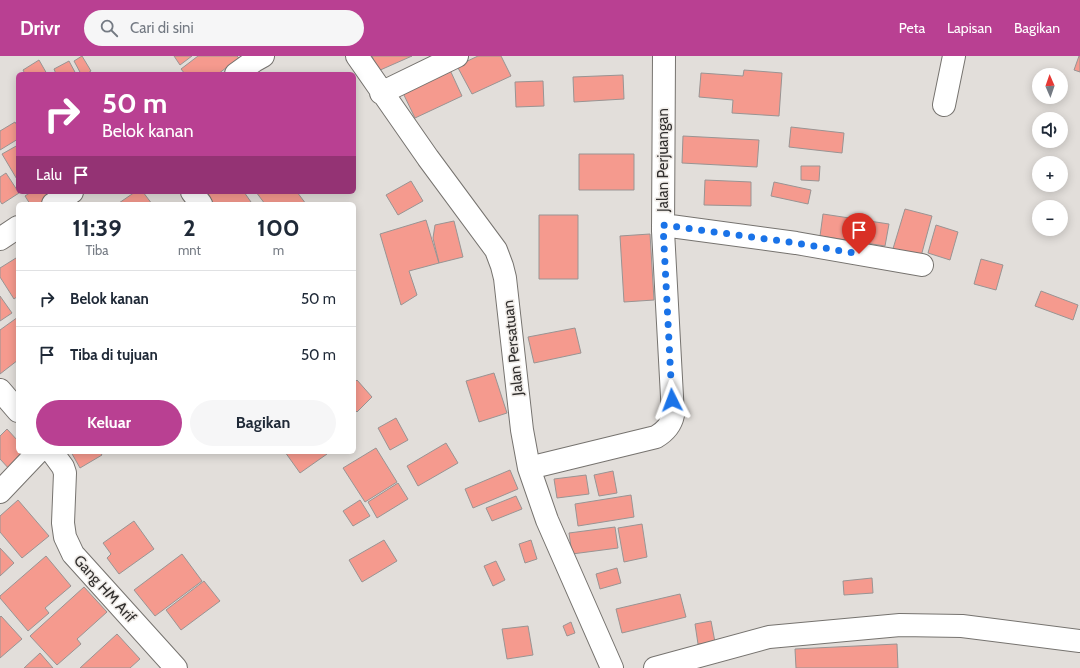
<!DOCTYPE html>
<html lang="id">
<meta charset="utf-8">
<style>
:root{--surface:#fff;--page:#f6f6f7;--text:#1f2937;--muted:#747a83;--line:#e0e1e3;--accent:#b94092}
body{margin:0;font-family:Cabin,sans-serif;background:var(--page);color:var(--text);height:100vh;display:flex;flex-direction:column;font-size:15px;white-space:nowrap}
*{box-sizing:border-box;margin:0}
p{font-size:13px;color:var(--muted)}
.icon{flex:none;width:22px;height:22px;fill:none;stroke:currentColor;stroke-width:2;stroke-linecap:round;stroke-linejoin:round}
.map{position:relative;flex:1;overflow:hidden}
.panel{position:absolute;left:16px;top:146px;width:340px;height:252px;display:flex;flex-direction:column;background:var(--surface);border-radius:6px;box-shadow:0 2px 10px #0003}
.panel>*{flex:none}
.hud{position:absolute;left:16px;top:16px;width:340px;height:122px;border-radius:6px;box-shadow:0 2px 10px #0003;background:#b94092;color:#fff;overflow:hidden}
.needle{width:26px;rotate:358deg}
.controls{position:absolute;left:1032px;top:12px;display:grid;gap:8px}
.controls a{display:grid;place-items:center;width:36px;height:36px;border-radius:50%;background:var(--surface);box-shadow:0 2px 10px #0003;font-size:20px}
.pin{position:absolute;display:grid;place-items:center;width:34px;height:34px;color:#fff;margin:-41px -17px;border-radius:50% 50% 50% 0;rotate:-45deg;box-shadow:0 0 4px #0007}
.pin .icon{rotate:45deg}
.me{position:absolute;width:44px;margin:-22px;rotate:357deg;stroke-linejoin:round;filter:drop-shadow(0 0 3px #0008)}
.turn{display:flex;align-items:center;gap:14px;height:84px;padding:0 20px;font-size:18px}
.turn .icon{width:52px;height:52px;stroke-width:2.5}
.turn b{display:block;font-size:28px;line-height:34px}
.then{display:flex;align-items:center;height:38px;padding:0 20px;background:#0003;gap:8px;font-size:15px}
.eta{display:flex;justify-content:space-evenly;align-items:center;height:68px;text-align:center}
.eta b{font-size:24px;font-weight:800;line-height:28px}
.cta{display:flex;gap:8px;margin-top:auto;padding:8px 20px}
.cta a{flex:1;height:46px;border-radius:24px;background:var(--accent);color:#fff;font-size:16px;font-weight:800;line-height:46px;text-align:center}
.cta a+a{background:var(--page);color:var(--text)}
ul{padding:0;list-style:none}
li{display:flex;align-items:center;gap:12px;height:56px;padding:0 20px;border-top:1px solid var(--line)}
li div{flex:1}
li b{display:block;font-size:15px}
li em{font-style:normal}
header{display:flex;align-items:center;gap:24px;box-sizing:border-box;height:56px;padding:0 20px;background:var(--accent);color:#fff}
header strong{font-size:19px}
nav{display:flex;gap:22px;margin-inline-start:auto;font-size:14px}
.search{width:280px;height:36px;background:var(--page);display:flex;align-items:center;gap:10px;box-sizing:border-box;padding:0 14px;border-radius:22px;color:var(--muted);font-size:15px}
.map>svg:first-child{display:block}
.building{fill:#f59a8e;stroke:#999493}
.lines{fill:none;stroke-linecap:round;stroke-linejoin:round}
.minor-casing{stroke:#76736f;stroke-width:24}
.minor{stroke:#fff;stroke-width:22}
.route{stroke:#1a73e8;stroke-width:7;stroke-dasharray:0 12.6}
.labels{text-anchor:middle;dominant-baseline:central;stroke-width:3;stroke-linejoin:round;paint-order:stroke}
.street-label{font-size:15px;fill:#312f2e;stroke:#efebe7}
</style>
<header>
<strong>Drivr</strong>
<div class="search"><svg class="icon" aria-label="search" viewBox="0 0 24 24"><circle cx="10" cy="10" r="6"/><path d="M15 15l6 6"/></svg>Cari di sini</div>
<nav><a>Peta</a><a>Lapisan</a><a>Bagikan</a></nav>
</header>
<div class="map">
<svg width="1080" height="612" viewBox="0 0 1080 612">
<rect width="100%" height="100%" fill="#e2deda"/>
<path class="building" d="M82,0L91,15L86,18H81L74,5Z
M174,0H192L180,9Z
M198,0H237L239,2L218,18H185L181,13Z
M372,0H412L378,15Z
M478,0H501L511,20L472,38L457,10Z
M1079,0H1080V16L1074,14Z
M39,4L47,18H25L23,14Z
M69,5L76,18H56L54,13Z
M450,14L462,40L415,62L402,35Z
M744,14L782,17L779,60L732,57L733,44L699,41L701,17L743,20Z
M623,19L624,43L574,46L573,21Z
M543,25L544,50L516,51L515,26Z
M15,66L18,71V83L0,94V75Z
M791,71L844,77L842,97L789,91Z
M683,80L759,84L757,111L682,107Z
M18,89V125L2,98Z
M579,98H634V134H579Z
M801,110H820L819,125L801,124Z
M6,117L19,137L2,148L0,145V121Z
M705,124L751,126V150L704,149Z
M411,125L423,145L398,159L386,139Z
M774,126L811,134L808,148L771,140Z
M31,136H62L43,148H30L25,140Z
M135,136H143L152,148H120L119,147Z
M206,136H244L251,146L249,148H214Z
M256,136H297L306,148H265Z
M905,153L932,160L920,204L892,196Z
M823,158L889,168L885,190L820,180Z
M539,159H578V223H539Z
M426,164L439,207L409,215L417,239L401,249L380,178Z
M454,165L463,201L439,207L433,182L435,169Z
M936,169L958,176L950,204L928,197Z
M650,178L654,244L624,246L620,180Z
M16,202L18,205V240L14,243L0,221V212Z
M981,203L1003,209L996,234L974,228Z
M1041,235L1078,249L1073,264L1035,250Z
M0,240L12,257L0,265Z
M18,261V304L0,318V274Z
M575,272L581,297L534,307L528,281Z
M494,317L507,357L479,366L466,325Z
M357,324L372,341L357,356L354,353V327Z
M396,362L408,384L390,394L378,372Z
M7,373L18,385V396H29L11,415L0,403V380Z
M446,387L458,407L418,430L407,410Z
M376,392L397,426L365,446L343,412Z
M71,396H100L102,399L80,412Z
M285,396H326L327,398L300,417Z
M510,414L518,433L473,452L465,433Z
M613,415L617,437L599,440L594,419Z
M586,419L589,438L557,442L554,423Z
M398,427L408,443L377,462L368,446Z
M631,439L634,461L578,470L575,448Z
M516,440L522,453L492,465L486,452Z
M18,444L49,480L22,502L0,476V460Z
M360,444L370,460L353,470L343,455Z
M134,465L154,493L119,518L107,502L111,498L103,487Z
M642,468L647,501L624,506L618,472Z
M615,471L618,492L572,498L569,477Z
M384,484L397,505L362,526L349,504Z
M531,484L537,503L525,507L519,488Z
M0,492L14,507L0,520Z
M182,498L202,525L155,560L134,534Z
M46,500L71,530L45,552L49,557L28,575L0,542V540Z
M496,505L505,524L493,530L484,510Z
M617,512L621,527L600,533L596,518Z
M872,522L873,537L844,539L843,525Z
M204,525L220,545L181,574L166,554Z
M84,531L107,556L77,583L81,588L57,609L30,580Z
M680,538L686,561L622,577L616,553Z
M1,560L22,583L0,602V561Z
M711,565L715,586L698,588L695,568Z
M571,566L575,577L567,580L563,570Z
M528,570L533,599L507,603L502,573Z
M117,578L140,603L130,612H80Z
M897,588L898,612H796L795,593Z
M40,597L53,612H24Z"/>
<g class="lines">
<defs>
<path id="minor" d="M357,0L428,102L496,194L502,210L505,222L522,374L529,412L547,464L612,612
M236,18L254,5L263,0
M381,37L457,0
M944,49L954,0
M192,136L201,148
M53,148L72,136
M663,169L796,187L922,209
M0,183L18,171
M0,334L18,355
M52,396L63,411L65,417L63,467L65,481L73,498L176,612
M529,412L656,381C666,375 671,369 673,359L663,175L664,0
M0,436L38,396
M655,612L769,581L900,569L962,570L1080,585"/>
</defs>
<use href="#minor" class="minor-casing"/>
<use href="#minor" class="minor"/>
</g>
<g class="lines">
<path class="route" d="M672,344L663,169L796,187L859,198"/>
</g>
<g class="labels">
<g class="street-label">
<text transform="translate(663 104) rotate(-90)">Jalan Perjuangan</text>
<text transform="translate(513 292) rotate(-96)">Jalan Persatuan</text>
<text transform="translate(105 533) rotate(48)">Gang HM Arif</text>
</g>
</g>
</svg>
<div class="controls">
<a><svg class="needle" viewBox="-14 -14 28 28"><path d="M0-13l5 13h-10z" fill="#e53935"/><path d="M0 13l5-13h-10z" fill="#747a83"/></svg></a>
<a><svg class="icon" aria-label="sound" viewBox="0 0 24 24"><path d="M4 9h4l5-4v14l-5-4H4zM17 9q2 3 0 6"/></svg></a>
<a>+</a>
<a>−</a>
</div>
<div class="pin" style="left:859px;top:198px;background:#d93025"><svg class="icon" aria-label="arrive" viewBox="0 0 24 24"><path d="M6 21V4h12l-3 4 3 4H6"/></svg></div>
<svg class="me" style="left:672px;top:344px" viewBox="-20 -20 40 40"><path d="M0-17L14 15 0 8-14 15z" fill="#1a73e8" stroke="#fff" stroke-width="4"/></svg>
<div class="hud">
<div class="turn"><svg class="icon" aria-label="right" viewBox="0 0 24 24"><path d="M7 20v-9h11M14 6l5 5-5 5"/></svg><div><b>50 m</b>Belok kanan</div></div>
<div class="then">Lalu<svg class="icon" aria-label="arrive" viewBox="0 0 24 24"><path d="M6 21V4h12l-3 4 3 4H6"/></svg></div>
</div>
<section class="panel">
<div class="eta">
<div><b>11:39</b><p>Tiba</p></div>
<div><b>2</b><p>mnt</p></div>
<div><b>100</b><p>m</p></div>
</div>
<ul>
<li><svg class="icon" aria-label="right" viewBox="0 0 24 24"><path d="M7 20v-9h11M14 6l5 5-5 5"/></svg><div><b>Belok kanan</b></div><em>50 m</em></li>
<li><svg class="icon" aria-label="arrive" viewBox="0 0 24 24"><path d="M6 21V4h12l-3 4 3 4H6"/></svg><div><b>Tiba di tujuan</b></div><em>50 m</em></li>
</ul>
<div class="cta"><a>Keluar</a><a>Bagikan</a></div>
</section>
</div>
